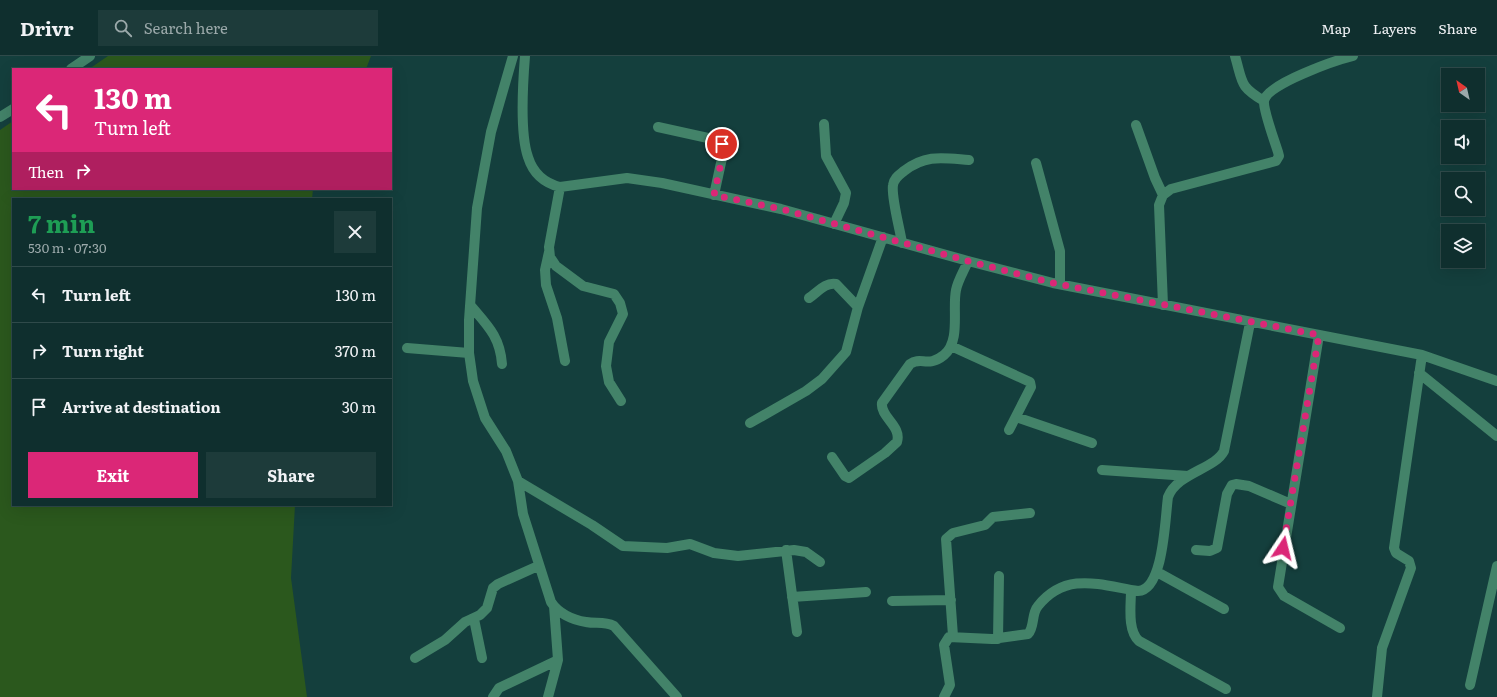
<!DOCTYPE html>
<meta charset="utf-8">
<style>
:root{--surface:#0f2f2e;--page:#1d3b3a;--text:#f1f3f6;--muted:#9ba9aa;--line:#2f4a4a;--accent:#db2777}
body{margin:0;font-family:Literata,serif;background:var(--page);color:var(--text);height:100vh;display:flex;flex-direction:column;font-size:15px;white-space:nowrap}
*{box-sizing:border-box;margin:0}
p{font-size:13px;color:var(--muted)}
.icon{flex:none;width:22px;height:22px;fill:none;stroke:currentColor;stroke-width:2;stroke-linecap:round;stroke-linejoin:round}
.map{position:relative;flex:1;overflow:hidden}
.sheet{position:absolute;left:12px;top:142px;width:380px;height:308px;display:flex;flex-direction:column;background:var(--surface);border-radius:0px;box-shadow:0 4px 16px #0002,0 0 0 1px var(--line)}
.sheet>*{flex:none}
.guide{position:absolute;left:12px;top:12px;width:380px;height:122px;border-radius:0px;box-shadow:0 4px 16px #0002,0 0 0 1px var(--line);background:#db2777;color:#fff;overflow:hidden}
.needle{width:26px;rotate:326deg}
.buttons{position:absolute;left:1441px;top:12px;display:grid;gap:8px}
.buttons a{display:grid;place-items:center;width:44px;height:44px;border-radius:0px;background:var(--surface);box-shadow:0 4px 16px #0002,0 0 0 1px var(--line);font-size:20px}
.pin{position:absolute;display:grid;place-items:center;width:34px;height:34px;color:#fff;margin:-17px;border:2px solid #fff;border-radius:50%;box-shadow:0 1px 4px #0007}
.me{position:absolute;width:44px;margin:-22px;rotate:10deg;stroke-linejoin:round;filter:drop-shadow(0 0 3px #0008)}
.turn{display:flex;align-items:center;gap:14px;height:84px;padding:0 16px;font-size:18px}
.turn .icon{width:52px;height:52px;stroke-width:2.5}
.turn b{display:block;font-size:28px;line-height:34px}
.then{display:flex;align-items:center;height:38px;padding:0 16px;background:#0003;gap:8px;font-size:15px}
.round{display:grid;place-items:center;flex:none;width:42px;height:42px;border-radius:0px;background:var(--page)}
.overview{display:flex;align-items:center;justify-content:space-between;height:68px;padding:0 16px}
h1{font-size:24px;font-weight:700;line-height:30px;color:#1e9e55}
.action{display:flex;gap:8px;margin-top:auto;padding:8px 16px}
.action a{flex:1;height:46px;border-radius:0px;background:var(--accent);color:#fff;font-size:16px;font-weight:700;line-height:46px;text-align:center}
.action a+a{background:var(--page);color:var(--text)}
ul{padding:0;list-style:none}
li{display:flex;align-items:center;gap:12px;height:56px;padding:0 16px;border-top:1px solid var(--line)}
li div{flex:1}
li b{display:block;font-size:15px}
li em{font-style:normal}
header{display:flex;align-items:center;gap:24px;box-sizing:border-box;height:56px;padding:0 20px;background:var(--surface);border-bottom:1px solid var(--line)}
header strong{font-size:19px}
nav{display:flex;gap:22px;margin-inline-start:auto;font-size:14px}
.search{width:280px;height:36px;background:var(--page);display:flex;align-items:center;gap:10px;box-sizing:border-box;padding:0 14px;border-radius:0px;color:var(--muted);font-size:15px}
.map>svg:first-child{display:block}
.green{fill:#2b581d}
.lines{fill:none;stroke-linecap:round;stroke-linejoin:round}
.minor{stroke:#438369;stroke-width:10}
.route{stroke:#db2777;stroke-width:7;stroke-dasharray:0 12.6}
</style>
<header>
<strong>Drivr</strong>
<div class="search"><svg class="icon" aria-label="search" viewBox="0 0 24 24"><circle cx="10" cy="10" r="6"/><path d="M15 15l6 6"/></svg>Search here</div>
<nav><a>Map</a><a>Layers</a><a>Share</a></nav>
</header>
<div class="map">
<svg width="1497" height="641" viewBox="0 0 1497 641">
<rect width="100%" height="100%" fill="#143f3d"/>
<path class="green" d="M108,0H371L366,13H89Z
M13,65V133H313L312,143H13V449H295L291,522L307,641H0V74Z"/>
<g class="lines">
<path class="minor" d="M513,0L491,76L477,152L469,264V297L473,325L485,362L506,395L518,425L523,458L551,546C558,557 572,564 586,566C596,568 604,565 614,570L677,641
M525,0C523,25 520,78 528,101C533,117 544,127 560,131L627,122L662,127L781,153L968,205L1053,227L1422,299L1497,325
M1235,0C1243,27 1239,30 1264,45
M71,13L90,0
M0,61L13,53
M824,68L826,100L846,137L844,147L834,168
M1136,69L1155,122L1163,139
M658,71L717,84L722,88L724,93L714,139
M1036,107L1060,195V228
M560,131L549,191L550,201L556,210L583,230L614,238L620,247L623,258L609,286L606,310L609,326L621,345
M902,187C900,173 891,141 893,129C894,122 899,119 904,115C926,98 943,102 969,104
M549,196L545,214L546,229L557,262L565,305
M809,242C818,236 825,226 836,228L858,251
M1163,249L1159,149L1163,139L1171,133L1276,105L1279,100L1278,96C1275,86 1263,54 1264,45C1266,28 1337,4 1353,0
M471,250C488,270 500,281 502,308
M1319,279L1278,531L1284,540L1340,572
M951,290L1030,326L1031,331L1009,374
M407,292L469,297
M1419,317L1497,380
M1016,361L1092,387
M750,367L806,335L822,323L846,296L858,251L883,181
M832,401L845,420L849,422L885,397L897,386C902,370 880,361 882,347L910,308C921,300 928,312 944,299C961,285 952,253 956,234C958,224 964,215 968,205
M1102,414L1188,420
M518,425L592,469L623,490L667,492L690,488L714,497L738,500L794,494L806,496L820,506
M786,494L797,576
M1196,494L1210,495L1217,492L1227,438L1232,429L1236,428L1249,430L1291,448
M1157,516L1224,553
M1131,534C1131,549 1127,574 1139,585L1226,633
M792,541L866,536
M892,545L951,544
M474,563L482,602
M953,580L946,483L953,477L985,469L993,461L1030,457
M998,583L999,520
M415,602L445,584L465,566L480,559L487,552L493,532L498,528L538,510
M1470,629L1497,510
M493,641L499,632L558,604
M548,641L558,604L554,550
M944,641L950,629L944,589L949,581L992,583L1028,578C1035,571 1031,558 1038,550C1066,515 1100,529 1138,535C1164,534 1165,461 1168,441C1177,417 1215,413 1224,395L1250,267
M1377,641L1382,592L1411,512L1409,505L1396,497L1394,492L1422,299"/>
</g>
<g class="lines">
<path class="route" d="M722,88L724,93L714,139L781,153L968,205L1053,227L1319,279L1283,492"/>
</g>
</svg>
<div class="buttons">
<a><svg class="needle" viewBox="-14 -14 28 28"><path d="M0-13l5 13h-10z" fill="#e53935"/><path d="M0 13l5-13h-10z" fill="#9ba9aa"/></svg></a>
<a><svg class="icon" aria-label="sound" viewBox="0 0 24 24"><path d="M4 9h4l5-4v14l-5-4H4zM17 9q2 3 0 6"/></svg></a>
<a><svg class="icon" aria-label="search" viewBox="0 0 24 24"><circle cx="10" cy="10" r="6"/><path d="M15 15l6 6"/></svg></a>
<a><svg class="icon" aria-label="layers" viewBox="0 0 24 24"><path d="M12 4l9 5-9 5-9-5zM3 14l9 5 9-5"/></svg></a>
</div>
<div class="pin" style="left:722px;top:88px;background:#d93025"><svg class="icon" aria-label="arrive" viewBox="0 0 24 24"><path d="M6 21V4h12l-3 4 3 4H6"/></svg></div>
<svg class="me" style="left:1283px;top:492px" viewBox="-20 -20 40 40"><path d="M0-17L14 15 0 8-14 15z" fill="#db2777" stroke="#fff" stroke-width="4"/></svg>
<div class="guide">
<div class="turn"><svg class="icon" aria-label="left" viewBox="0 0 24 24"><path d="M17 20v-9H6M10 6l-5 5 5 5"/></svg><div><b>130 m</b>Turn left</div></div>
<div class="then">Then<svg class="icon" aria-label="right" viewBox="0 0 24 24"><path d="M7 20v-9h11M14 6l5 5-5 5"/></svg></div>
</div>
<section class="sheet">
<div class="overview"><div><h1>7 min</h1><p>530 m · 07:30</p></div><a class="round"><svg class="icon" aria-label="close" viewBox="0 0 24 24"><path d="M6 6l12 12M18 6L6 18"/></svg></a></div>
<ul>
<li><svg class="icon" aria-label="left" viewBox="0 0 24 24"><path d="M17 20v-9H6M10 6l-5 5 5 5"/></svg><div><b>Turn left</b></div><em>130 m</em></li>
<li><svg class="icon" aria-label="right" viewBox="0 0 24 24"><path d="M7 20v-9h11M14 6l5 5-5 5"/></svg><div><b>Turn right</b></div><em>370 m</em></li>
<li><svg class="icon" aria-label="arrive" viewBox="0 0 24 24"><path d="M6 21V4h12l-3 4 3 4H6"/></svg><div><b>Arrive at destination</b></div><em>30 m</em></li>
</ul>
<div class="action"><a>Exit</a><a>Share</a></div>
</section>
</div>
